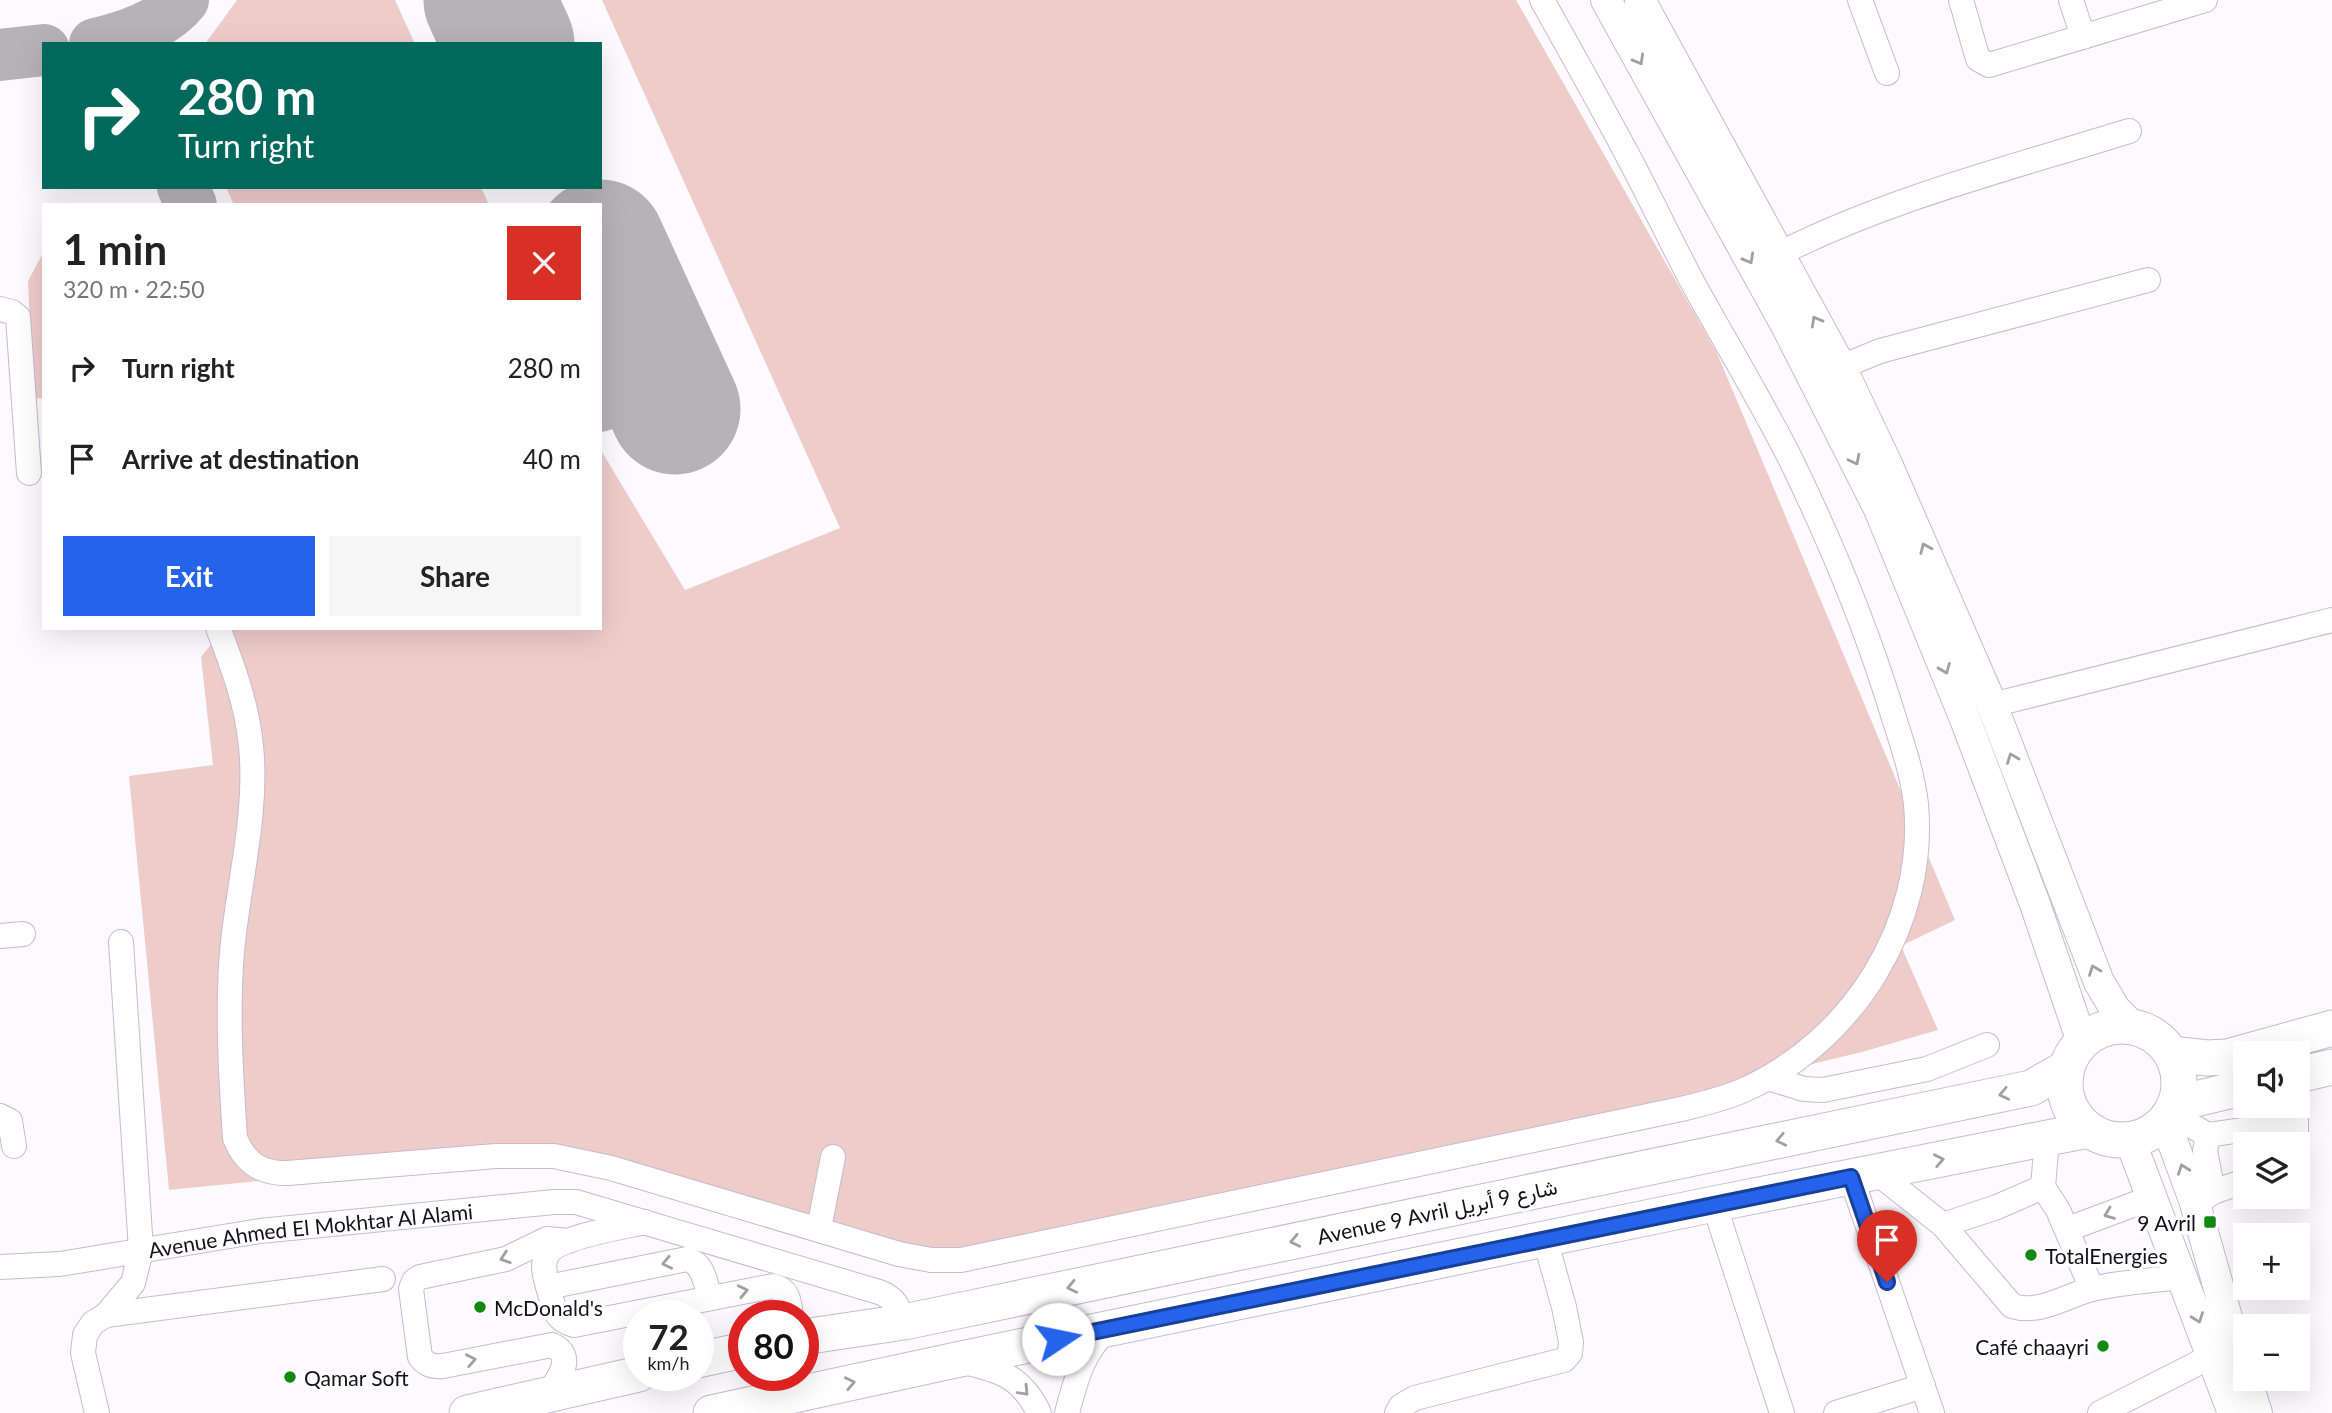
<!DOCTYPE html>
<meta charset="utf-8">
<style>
:root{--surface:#fff;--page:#f6f6f6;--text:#222;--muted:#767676;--accent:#2563eb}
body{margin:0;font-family:Lato,Vazirmatn,sans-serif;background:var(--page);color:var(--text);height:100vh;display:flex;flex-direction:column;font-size:26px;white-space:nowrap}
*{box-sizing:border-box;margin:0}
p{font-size:23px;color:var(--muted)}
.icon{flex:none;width:38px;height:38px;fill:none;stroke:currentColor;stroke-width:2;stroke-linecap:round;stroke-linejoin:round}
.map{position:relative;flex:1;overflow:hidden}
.panel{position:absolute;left:42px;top:203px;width:560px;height:427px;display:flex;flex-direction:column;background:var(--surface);border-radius:0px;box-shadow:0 7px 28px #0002}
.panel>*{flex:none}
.guide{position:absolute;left:42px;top:42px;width:560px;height:147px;border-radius:0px;box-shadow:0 7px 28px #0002;background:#00695c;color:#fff;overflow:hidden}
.controls{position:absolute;left:2233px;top:1041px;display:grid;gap:14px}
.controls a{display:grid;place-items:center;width:77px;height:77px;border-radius:0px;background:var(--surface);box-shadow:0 7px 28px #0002;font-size:35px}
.speed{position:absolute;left:623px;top:1300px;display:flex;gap:14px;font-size:35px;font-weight:700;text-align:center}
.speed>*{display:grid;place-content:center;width:91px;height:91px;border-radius:50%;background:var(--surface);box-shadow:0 7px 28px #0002;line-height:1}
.speed small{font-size:18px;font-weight:400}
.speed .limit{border:10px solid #d22;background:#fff;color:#111}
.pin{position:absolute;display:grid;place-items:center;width:60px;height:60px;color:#fff;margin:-72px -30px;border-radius:50% 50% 50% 0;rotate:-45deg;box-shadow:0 0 7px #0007}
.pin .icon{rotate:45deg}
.me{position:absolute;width:77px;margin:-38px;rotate:79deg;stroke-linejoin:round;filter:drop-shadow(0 0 5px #0008)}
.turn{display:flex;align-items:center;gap:24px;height:147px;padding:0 21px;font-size:32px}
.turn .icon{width:91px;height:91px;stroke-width:2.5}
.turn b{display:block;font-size:49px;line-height:60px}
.round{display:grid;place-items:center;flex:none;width:74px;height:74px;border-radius:0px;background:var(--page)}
.head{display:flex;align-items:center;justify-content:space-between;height:119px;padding:0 21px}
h1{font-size:42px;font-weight:700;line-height:52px}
.cta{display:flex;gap:14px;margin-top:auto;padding:14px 21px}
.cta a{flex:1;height:80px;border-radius:0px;background:var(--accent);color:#fff;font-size:28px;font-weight:700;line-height:80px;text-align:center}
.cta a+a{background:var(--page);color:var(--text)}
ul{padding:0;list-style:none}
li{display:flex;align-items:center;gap:21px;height:91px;padding:0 21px}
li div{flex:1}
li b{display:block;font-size:26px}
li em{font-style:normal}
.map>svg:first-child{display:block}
.green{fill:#eeccca}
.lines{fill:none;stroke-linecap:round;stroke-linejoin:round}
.taxiway{stroke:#b6b2b8;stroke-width:52}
.runway{stroke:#b6b2b8;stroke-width:131}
.minor-casing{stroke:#c8b9d2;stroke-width:26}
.major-casing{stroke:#c8b9d2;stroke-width:32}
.highway-casing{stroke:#c8b9d2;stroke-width:37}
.minor{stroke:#fff;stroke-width:24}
.major{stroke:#fff;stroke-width:30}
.highway{stroke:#fff;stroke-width:35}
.oneway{stroke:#a19fa3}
.route-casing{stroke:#184099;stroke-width:18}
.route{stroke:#2563eb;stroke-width:12}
.poi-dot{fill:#128a11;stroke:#fff;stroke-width:2.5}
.labels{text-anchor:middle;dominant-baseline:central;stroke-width:7;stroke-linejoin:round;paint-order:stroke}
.street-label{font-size:21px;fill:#151019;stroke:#fff}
.poi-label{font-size:21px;fill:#151019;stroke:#fff;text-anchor:start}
</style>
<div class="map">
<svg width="2332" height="1413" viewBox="0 0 2332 1413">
<rect width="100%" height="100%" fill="#fdfaff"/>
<path class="green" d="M237,0H395L415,44H205Z
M602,0H1516L1717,353L1955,920L1901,946L1938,1030L1862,1052L947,1273L571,1150L169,1190L129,776L213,765L201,657L224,628H600L602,452L685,590L840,528Z
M226,187H481L489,205H234Z
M44,251V398L33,399L28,281Z"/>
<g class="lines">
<path class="taxiway" d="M95,44C126,37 163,25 183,0
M0,55L44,50
M183,187L191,205
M600,406L661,379"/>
<path class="runway" d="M489,0L509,44
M600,245L675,409"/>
<defs>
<g id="minor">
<path d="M1860,0L1887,73"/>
<path d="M1961,0L1978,59L1989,65L2205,0"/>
<path d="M2071,0L2083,37"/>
<path d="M1779,254C1890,198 2011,168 2129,131"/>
<path d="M0,309L12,312L18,317L29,473"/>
<path d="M1841,367L1880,351L2148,280"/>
<path d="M218,628C233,666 247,705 251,746C258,814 238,884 232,952C227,1013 231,1077 235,1138C245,1163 261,1174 288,1173L496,1156H554L611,1168L899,1254L931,1260H961L1681,1109C1702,1104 1724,1099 1744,1090C1853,1041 1927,924 1916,804C1912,769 1899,735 1889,702C1863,619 1828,536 1790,458C1760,399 1726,343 1694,285C1671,242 1651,199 1628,156C1600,103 1571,52 1542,0"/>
<path d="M1992,705L2332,620"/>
<path d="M0,936L23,934"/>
<path d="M1768,1078L1804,1089L1823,1090L1927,1069L1987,1045"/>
<path d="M2170,1114L2208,1135L2296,1122"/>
<path d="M0,1116L10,1121L14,1146"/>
<path d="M2208,1135L2205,1151L2213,1192"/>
<path d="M2047,1139L2043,1187L2058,1210L2092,1289"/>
<path d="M2296,1144V1107"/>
<path d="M1876,1172L1943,1225L2012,1306C2041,1315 2068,1294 2096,1288C2125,1282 2154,1280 2183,1277"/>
<path d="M1851,1177L1932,1413"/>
<path d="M2201,1200L2213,1192L2245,1181"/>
<path d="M1714,1204L1782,1413"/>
<path d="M645,1222C624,1227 554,1237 546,1257C541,1268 547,1282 550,1294C554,1310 556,1320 574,1325L773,1286C789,1290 789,1301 791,1316"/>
<path d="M1943,1225L1997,1207L2043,1187"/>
<path d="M819,1228L833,1157"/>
<path d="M2068,1229L2151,1198"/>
<path id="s1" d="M0,1267L60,1264L260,1231L554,1202H576L879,1292C895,1298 898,1306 904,1322"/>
<path d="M548,1287L687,1259C704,1264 705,1282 710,1298"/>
<path d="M106,1315L383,1279"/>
<path d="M964,1362C1000,1370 1022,1377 1039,1413"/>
<path d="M549,1393C559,1378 576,1356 552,1345L443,1366C432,1367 427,1365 420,1357L411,1289L414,1281L420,1277L506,1259L547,1239L569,1241"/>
<path d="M97,1413L83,1353L85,1335L93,1323L106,1315L133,1283L141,1250L121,942"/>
<path d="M1067,1413C1076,1380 1082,1352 1108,1329"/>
<path d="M1397,1413L1401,1406L1415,1398L1564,1360L1570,1353L1571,1342L1564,1307L1545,1239"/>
<path d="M1836,1413L1923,1386"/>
<path d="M2100,1413L2212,1356"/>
</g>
<path id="major" d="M1606,0L1787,327L1879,509L1965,719L2035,904L2082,1042
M1640,0L1841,367L1887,464L1992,705L2099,982L2115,1009L2132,1026
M2165,1121L2194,1200L2230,1328L2245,1375
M2130,1140L2233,1413
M2246,1379L2257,1413"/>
<path id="highway" d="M2065 1083a57 57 0 1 1 114 0a57 57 0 1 1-114 0Z
M2171,1054L2207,1058L2227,1057L2332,1028
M2298,1075L2332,1067
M2175,1104L2245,1087
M803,1337L904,1322L2031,1088L2066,1068
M698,1360L744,1350
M467,1413L639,1374
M711,1413L956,1360L1714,1204L2088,1130"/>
</defs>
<use href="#minor" class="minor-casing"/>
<use href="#major" class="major-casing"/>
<use href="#highway" class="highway-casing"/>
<use href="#minor" class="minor"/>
<use href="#major" class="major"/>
<use href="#highway" class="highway"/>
</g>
<defs><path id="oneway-chevron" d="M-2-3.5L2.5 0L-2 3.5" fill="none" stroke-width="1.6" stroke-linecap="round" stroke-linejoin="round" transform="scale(1.75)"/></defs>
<g class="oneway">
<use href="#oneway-chevron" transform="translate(1639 60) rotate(61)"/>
<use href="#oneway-chevron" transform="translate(1749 259) rotate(61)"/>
<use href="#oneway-chevron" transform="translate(1816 321) rotate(-119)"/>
<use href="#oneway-chevron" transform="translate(1855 460) rotate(63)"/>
<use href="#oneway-chevron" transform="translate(1925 548) rotate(-114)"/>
<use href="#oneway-chevron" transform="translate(1945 669) rotate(68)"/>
<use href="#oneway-chevron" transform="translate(2012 758) rotate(-111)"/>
<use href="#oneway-chevron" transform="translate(2094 970) rotate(-111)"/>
<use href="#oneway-chevron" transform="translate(2004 1094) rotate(168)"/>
<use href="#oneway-chevron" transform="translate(1781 1140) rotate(168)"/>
<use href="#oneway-chevron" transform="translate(1939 1160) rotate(-11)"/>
<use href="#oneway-chevron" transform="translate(2183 1169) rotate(-110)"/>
<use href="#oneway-chevron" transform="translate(2109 1214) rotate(159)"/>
<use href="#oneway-chevron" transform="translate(1295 1241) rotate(168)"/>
<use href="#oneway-chevron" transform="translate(505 1258) rotate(161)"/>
<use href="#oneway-chevron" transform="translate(667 1263) rotate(168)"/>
<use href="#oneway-chevron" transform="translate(1072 1287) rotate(168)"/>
<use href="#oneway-chevron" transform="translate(743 1291) rotate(-12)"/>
<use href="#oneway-chevron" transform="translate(2198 1318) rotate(70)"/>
<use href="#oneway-chevron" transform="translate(471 1360) rotate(-11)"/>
<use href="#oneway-chevron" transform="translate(850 1383) rotate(-12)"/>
<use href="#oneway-chevron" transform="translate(1024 1391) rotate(46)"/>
</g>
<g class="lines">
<defs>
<path id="route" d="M1058,1339L1851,1177L1887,1282"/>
</defs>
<use href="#route" class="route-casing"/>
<use href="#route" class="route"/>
</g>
<g class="poi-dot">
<rect x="2203" y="1215" width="14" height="14" rx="3.5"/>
<circle cx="2031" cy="1255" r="7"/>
<circle cx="480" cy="1307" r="7"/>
<circle cx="2103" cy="1346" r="7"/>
<circle cx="290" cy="1377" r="7"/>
</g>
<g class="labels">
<g class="street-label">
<text transform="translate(1437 1211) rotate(-12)">Avenue 9 Avril شارع 9 أبريل</text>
<text stroke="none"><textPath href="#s1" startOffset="313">Avenue Ahmed El Mokhtar Al Alami</textPath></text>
</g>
<g class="poi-label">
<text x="2196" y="1222" text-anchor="end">9 Avril</text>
<text x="2045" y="1255">TotalEnergies</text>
<text x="494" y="1307">McDonald's</text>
<text x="2089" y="1346" text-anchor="end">Café chaayri</text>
<text x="304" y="1377">Qamar Soft</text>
</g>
</g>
</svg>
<div class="controls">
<a><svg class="icon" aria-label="sound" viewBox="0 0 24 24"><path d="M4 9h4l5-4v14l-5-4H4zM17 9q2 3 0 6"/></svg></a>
<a><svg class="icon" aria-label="layers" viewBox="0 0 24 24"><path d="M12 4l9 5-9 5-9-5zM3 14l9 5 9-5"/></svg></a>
<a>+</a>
<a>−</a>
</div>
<div class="speed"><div>72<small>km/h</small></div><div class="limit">80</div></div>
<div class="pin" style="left:1887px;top:1282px;background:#d93025"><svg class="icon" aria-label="arrive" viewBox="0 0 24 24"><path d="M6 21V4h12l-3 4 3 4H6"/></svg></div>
<svg class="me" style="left:1058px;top:1339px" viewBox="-20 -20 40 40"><circle r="19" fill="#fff"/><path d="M0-13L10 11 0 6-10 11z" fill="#2563eb"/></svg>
<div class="guide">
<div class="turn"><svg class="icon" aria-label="right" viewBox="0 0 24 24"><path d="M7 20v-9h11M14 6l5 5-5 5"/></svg><div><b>280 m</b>Turn right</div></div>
</div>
<section class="panel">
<div class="head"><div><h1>1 min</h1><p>320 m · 22:50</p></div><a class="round" style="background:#d93025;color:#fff"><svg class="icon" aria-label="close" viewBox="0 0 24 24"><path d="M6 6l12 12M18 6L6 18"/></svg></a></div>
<ul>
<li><svg class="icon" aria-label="right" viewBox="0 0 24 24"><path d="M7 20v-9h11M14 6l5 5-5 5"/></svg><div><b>Turn right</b></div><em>280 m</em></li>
<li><svg class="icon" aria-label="arrive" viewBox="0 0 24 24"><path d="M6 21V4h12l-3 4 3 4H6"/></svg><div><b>Arrive at destination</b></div><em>40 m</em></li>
</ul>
<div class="cta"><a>Exit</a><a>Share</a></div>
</section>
</div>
